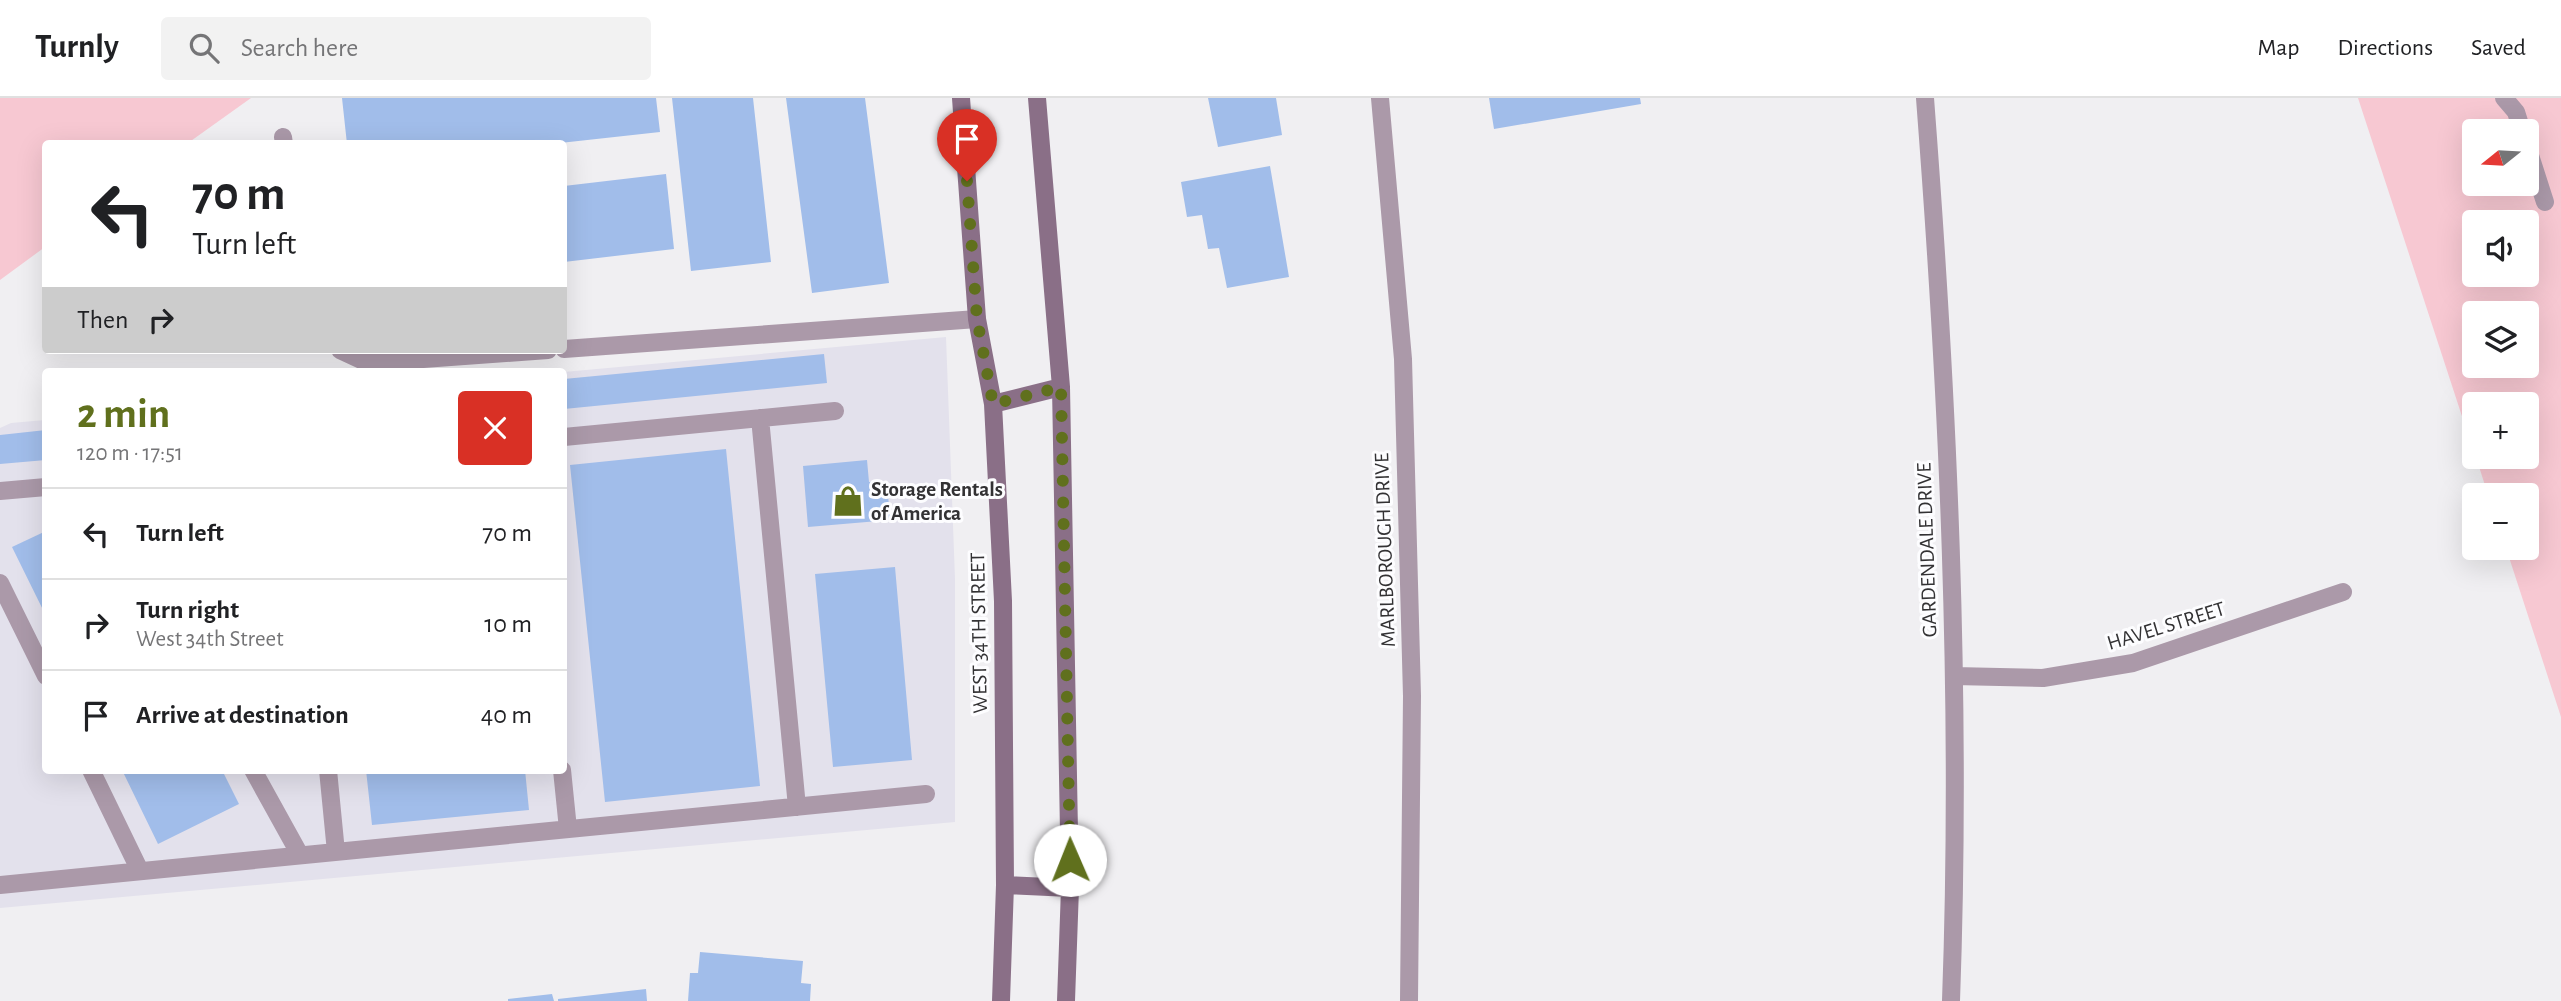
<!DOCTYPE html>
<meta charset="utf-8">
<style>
:root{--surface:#fff;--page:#f2f2f2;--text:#202124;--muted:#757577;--line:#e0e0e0;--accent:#60701d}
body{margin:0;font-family:"Alegreya Sans",sans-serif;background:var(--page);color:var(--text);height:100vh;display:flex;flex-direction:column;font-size:26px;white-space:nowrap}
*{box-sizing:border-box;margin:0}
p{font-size:23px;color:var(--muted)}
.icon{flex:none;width:38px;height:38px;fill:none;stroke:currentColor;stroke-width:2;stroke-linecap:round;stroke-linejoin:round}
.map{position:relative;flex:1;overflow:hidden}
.panel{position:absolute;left:42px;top:270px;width:525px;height:406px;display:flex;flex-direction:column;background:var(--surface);border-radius:7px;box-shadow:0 7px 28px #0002}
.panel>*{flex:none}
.guide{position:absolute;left:42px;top:42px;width:525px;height:214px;border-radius:7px;box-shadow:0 7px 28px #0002;background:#fff;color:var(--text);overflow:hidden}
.needle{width:46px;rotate:252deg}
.controls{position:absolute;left:2462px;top:21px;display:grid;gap:14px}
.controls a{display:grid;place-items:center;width:77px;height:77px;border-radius:7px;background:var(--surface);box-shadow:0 7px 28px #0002;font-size:35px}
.pin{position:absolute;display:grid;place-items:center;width:60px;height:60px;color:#fff;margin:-72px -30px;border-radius:50% 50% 50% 0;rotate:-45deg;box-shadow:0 0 7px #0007}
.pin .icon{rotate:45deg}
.me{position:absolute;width:77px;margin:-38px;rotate:359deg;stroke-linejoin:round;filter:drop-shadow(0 0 5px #0008)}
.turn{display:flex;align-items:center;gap:24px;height:147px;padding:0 35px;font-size:32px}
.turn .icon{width:91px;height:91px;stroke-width:2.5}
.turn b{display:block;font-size:49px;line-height:60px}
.then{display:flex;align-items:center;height:66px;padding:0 35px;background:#0003;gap:14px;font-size:26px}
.round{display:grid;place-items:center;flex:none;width:74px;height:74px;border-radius:7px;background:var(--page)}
.head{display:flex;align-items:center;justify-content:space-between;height:119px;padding:0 35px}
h1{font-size:42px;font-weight:700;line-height:52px;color:var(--accent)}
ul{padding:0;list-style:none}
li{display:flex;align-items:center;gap:21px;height:91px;padding:0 35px;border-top:2px solid var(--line)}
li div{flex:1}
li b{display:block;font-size:26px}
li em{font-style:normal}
header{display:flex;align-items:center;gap:42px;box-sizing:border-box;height:98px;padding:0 35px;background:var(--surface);border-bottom:2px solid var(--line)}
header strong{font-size:33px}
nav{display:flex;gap:38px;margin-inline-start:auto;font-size:24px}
.search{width:490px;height:63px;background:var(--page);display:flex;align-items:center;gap:18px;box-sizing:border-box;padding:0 24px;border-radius:7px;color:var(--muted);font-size:26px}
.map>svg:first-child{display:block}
.built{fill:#e3e1ec}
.green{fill:#f7c8d2;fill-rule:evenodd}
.building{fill:#a1bdea}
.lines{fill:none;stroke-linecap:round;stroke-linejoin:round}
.lane{stroke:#ab99a9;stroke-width:18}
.street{stroke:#ab99a9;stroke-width:18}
.secondary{stroke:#8a6f87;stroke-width:18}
.route{stroke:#60701d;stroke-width:12;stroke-dasharray:0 21.6}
.labels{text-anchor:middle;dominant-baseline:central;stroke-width:6;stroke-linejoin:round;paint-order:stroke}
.poi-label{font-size:21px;font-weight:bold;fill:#333234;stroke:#fdfdff;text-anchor:start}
.street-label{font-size:21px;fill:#333234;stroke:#fdfdff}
</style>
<header>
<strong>Turnly</strong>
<div class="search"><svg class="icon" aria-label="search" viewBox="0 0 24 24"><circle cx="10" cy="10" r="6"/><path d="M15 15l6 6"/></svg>Search here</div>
<nav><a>Map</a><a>Directions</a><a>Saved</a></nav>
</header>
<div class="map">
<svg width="2561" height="903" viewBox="0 0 2561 903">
<rect width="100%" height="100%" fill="#f0eff2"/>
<path class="built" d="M946,239L955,481V724L0,810V330L11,325L45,322L46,672H564V274Z"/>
<path class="green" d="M0,0H251L188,45L46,46L45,149L0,182Z
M2358,0H2561V619L2506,450H2527V397H2488L2476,359H2527V306H2474V355ZM2474,33H2527V86H2474ZM2474,124H2527V177H2474ZM2474,215H2527V268H2474Z"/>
<path class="building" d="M342,0H656L660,34L551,46H347Z
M672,0H753L771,164L691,173Z
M786,0H865L889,185L812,195Z
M1208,0H1276L1282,37L1218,49Z
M1489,0H1640L1641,6L1494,31Z
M1270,68L1289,179L1227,190L1219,150L1208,151L1202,117L1187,119L1181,84Z
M666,76L674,151L564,164V88Z
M824,256L827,285L564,311V281Z
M46,332V362L0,366V337Z
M726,351L760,688L605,704L570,367Z
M867,362L869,384L887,383L890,422L808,429L803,368Z
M46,433V518L12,449Z
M895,469L912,662L833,669L815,476Z
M122,672H222L239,706L158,746Z
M366,672H525L529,712L372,727Z
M700,854L803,863L801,885L811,886L810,903H688L690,875H698Z
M646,891L647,903H558V901Z
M552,896L554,903H508V901Z"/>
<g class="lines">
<path class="lane" d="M2504,0L2516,14L2522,33
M283,39L284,46
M2527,48L2545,104
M564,251L977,221
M340,252L368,265L548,252
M760,320L797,709
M564,339L835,313
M0,393L46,389
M0,485L46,578
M91,672L140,773
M253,672L300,757
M328,672L336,754
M562,672L568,731
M0,787L926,696"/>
<path class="street" d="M1380,0L1403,261L1412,598L1409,903
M1925,0C1948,300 1962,602 1951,903
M1954,578L2043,580L2133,565L2343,494"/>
<path class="secondary" d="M961,0L977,221L993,306L1003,503L1005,787L1001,903
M1037,0L1061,289L1070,790L1066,903
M993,306L1061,289
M1005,787L1070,790"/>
</g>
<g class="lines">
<path class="route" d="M967,83L977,221L993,306L1061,289L1070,762"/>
</g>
<defs>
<symbol id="shop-bare" viewBox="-9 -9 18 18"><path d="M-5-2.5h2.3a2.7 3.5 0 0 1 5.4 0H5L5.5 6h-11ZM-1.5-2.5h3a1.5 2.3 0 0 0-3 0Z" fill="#60701d" stroke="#fdfdff" stroke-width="2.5" paint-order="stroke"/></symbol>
</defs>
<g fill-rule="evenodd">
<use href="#shop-bare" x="826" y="381" width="44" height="44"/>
</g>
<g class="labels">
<g class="poi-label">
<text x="871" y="391">Storage Rentals<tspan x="871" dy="24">of America</tspan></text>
</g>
<g class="street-label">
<text transform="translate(1385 452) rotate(-92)">MARLBOROUGH DRIVE</text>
<text transform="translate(1927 452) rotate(-92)">GARDENDALE DRIVE</text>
<text transform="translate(2166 528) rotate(-17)">HAVEL STREET</text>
<text transform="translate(979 535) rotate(-91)">WEST 34TH STREET</text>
</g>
</g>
</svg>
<div class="controls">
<a><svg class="needle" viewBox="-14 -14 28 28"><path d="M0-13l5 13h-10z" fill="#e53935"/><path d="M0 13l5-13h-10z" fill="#757577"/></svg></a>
<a><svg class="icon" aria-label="sound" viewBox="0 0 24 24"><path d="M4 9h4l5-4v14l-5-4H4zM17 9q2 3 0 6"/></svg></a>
<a><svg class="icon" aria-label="layers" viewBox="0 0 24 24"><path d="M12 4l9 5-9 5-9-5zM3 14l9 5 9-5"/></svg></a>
<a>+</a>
<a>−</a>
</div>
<div class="pin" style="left:967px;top:83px;background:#d93025"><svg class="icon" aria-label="arrive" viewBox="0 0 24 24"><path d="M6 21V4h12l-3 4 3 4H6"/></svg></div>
<svg class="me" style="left:1070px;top:762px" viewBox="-20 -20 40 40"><circle r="19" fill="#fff"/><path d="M0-13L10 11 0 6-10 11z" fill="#60701d"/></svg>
<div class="guide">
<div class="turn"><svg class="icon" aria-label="left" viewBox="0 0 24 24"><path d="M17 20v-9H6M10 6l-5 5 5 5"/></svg><div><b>70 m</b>Turn left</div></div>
<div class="then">Then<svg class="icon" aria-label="right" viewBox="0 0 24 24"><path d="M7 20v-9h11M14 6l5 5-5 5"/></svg></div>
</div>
<section class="panel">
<div class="head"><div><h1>2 min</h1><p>120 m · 17:51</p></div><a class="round" style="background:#d93025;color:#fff"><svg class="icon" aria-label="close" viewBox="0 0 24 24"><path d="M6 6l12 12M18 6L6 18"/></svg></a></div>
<ul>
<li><svg class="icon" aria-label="left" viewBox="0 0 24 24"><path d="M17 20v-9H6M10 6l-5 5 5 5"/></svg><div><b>Turn left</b></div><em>70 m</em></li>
<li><svg class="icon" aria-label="right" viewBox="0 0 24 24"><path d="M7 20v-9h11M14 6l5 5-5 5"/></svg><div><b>Turn right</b><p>West 34th Street</p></div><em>10 m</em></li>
<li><svg class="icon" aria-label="arrive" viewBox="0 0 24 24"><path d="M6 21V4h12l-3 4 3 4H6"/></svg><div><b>Arrive at destination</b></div><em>40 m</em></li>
</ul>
</section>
</div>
